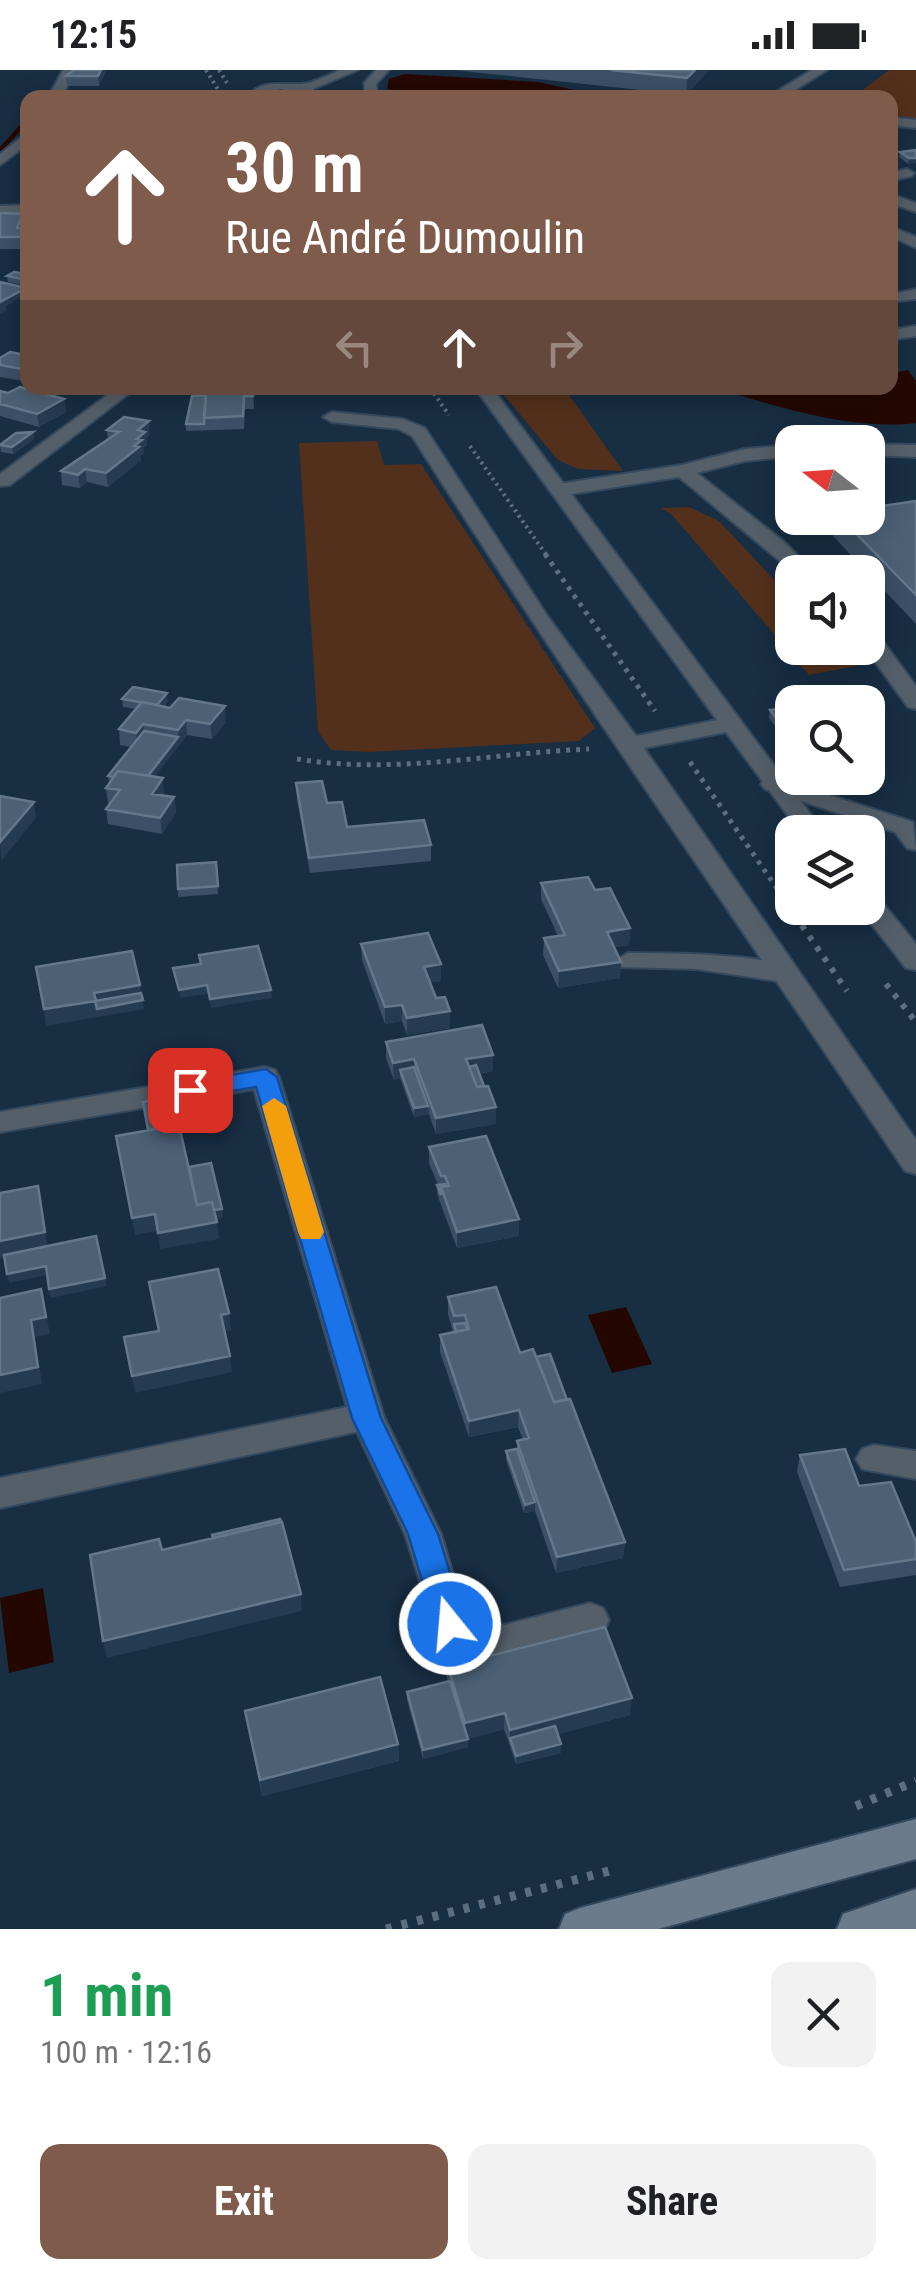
<!DOCTYPE html>
<meta charset="utf-8">
<style>
:root{--surface:#fff;--page:#f2f2f2;--text:#202124;--muted:#757577;--accent:#7e5b4a}
body{margin:0;font-family:"Roboto Condensed",sans-serif;background:var(--page);color:var(--text);height:100vh;display:flex;flex-direction:column;font-size:38px;white-space:nowrap}
*{box-sizing:border-box;margin:0}
p{font-size:32px;color:var(--muted)}
.icon{flex:none;width:55px;height:55px;fill:none;stroke:currentColor;stroke-width:2;stroke-linecap:round;stroke-linejoin:round}
.map{position:relative;height:1859px;overflow:hidden}
.details{display:flex;flex-direction:column;background:var(--surface);flex:1}
.details>*{flex:none}
.top-card{position:absolute;left:20px;top:20px;width:878px;height:305px;border-radius:20px;box-shadow:0 5px 25px #0003;background:#7e5b4a;color:#fff;overflow:hidden}
.needle{width:65px;rotate:287deg}
.tools{position:absolute;left:775px;top:355px;display:grid;gap:20px}
.tools a{display:grid;place-items:center;width:110px;height:110px;border-radius:20px;background:var(--surface);box-shadow:0 5px 25px #0003;font-size:50px}
.pin{position:absolute;display:grid;place-items:center;width:85px;height:85px;color:#fff;margin:-42px;border-radius:20px;box-shadow:0 5px 15px #0006}
.me{position:absolute;width:110px;margin:-55px;rotate:343deg;stroke-linejoin:round;filter:drop-shadow(0 0 8px #0008)}
.turn{display:flex;align-items:center;gap:35px;height:210px;padding:0 40px;font-size:45px}
.turn .icon{width:130px;height:130px;stroke-width:2.5}
.turn b{display:block;font-size:70px;line-height:85px}
.lanes{display:flex;align-items:center;height:95px;padding:0 40px;background:#0003;justify-content:center;gap:50px;direction:ltr}
.lanes .off{opacity:.35}
.round{display:grid;place-items:center;flex:none;width:105px;height:105px;border-radius:20px;background:var(--page)}
.summary{display:flex;align-items:center;justify-content:space-between;height:170px;padding:0 40px}
h1{font-size:60px;font-weight:700;line-height:75px;color:#1e9e55}
.button{display:flex;gap:20px;margin-top:auto;padding:20px 40px}
.button a{flex:1;height:115px;border-radius:20px;background:var(--accent);color:#fff;font-size:40px;font-weight:700;line-height:115px;text-align:center}
.button a+a{background:var(--page);color:var(--text)}
.status{display:flex;justify-content:space-between;align-items:center;height:70px;padding:0 50px;background:var(--surface);direction:ltr}
.status svg{height:28px;fill:currentColor}
.map>svg:first-child{display:block}
.green{fill:#53301c}
.water{fill:#240800}
.lines{fill:none;stroke-linecap:round;stroke-linejoin:round}
.stream{fill:#240800;fill-rule:evenodd}
.service-casing{stroke:#34495d;stroke-width:4}
.minor-casing{stroke:#34495d;stroke-width:4}
.secondary-casing{stroke:#34495d;stroke-width:4}
.path-far3{stroke:#5c6f81;stroke-width:4;stroke-dasharray:2.5 4;stroke-linecap:butt}
.path-far2{stroke:#5c6f81;stroke-width:5;stroke-dasharray:4 6;stroke-linecap:butt}
.path-far1{stroke:#5c6f81;stroke-width:6;stroke-dasharray:5 8;stroke-linecap:butt}
.path{stroke:#5c6f81;stroke-width:9;stroke-dasharray:6 10;stroke-linecap:butt}
.service{fill:#545f69;fill-rule:evenodd}
.minor{fill:#545f69;fill-rule:evenodd}
.secondary{fill:#6a7b8c;fill-rule:evenodd}
.wall{fill:#3b5066}
.shaded-wall{fill:#253b51}
.building{fill:#4c6176;stroke:#64778b;stroke-width:2.5}
.route{fill:#1a73e8;stroke:#114b97;stroke-width:2.5}
.slow{fill:#f59e0b}
</style>
<div class="status"><b>12:15</b><svg viewBox="0 0 49 12"><path d="M0 12V9h3v3zM5 12V6h3v6zM10 12V3h3v9zM15 12V0h3v12zM26 1h20v11H26zM47 4h2v5h-2z"/></svg></div>
<div class="map">
<svg width="916" height="1859" viewBox="0 0 916 1859">
<rect width="100%" height="100%" fill="#182e43"/>
<path class="green" d="M889,0H916V52L890,49V28H852Z
M498,318H564L623,401L578,399L558,390Z
M377,371L384,395L421,394L595,658L579,671L369,682L331,680L318,661L299,373Z
M689,437L719,451L792,529V578H838L856,596L809,605L672,445L661,438Z"/>
<path class="water" d="M405,4L538,12L593,24L430,28L387,19L389,9Z
M908,300L916,311V353C858,360 791,341 735,324L797,318H890V304Z
M626,1237L652,1294L612,1303L588,1245Z
M43,1518L54,1592L9,1603L0,1528Z"/>
<g class="lines">
<path class="stream" d="M42,24L44,28H38L40,25Z
M28,46V53L0,83V77Z"/>
<defs>
<path id="service" d="M376,0H389L376,14L378,28H366L364,13Z
M812,0H827L782,28H766Z
M907,99L914,103L912,106L890,111V103Z
M890,124L916,133V142L890,133Z
M28,135V143L0,144V136Z
M890,156L916,167V178L890,166Z
M890,219L898,223L916,219V229L890,232Z
M916,256V266L890,270V260Z
M868,374L916,375V387L868,385Z
M792,375V386L745,391L697,403L783,471L814,502H793L679,407L559,426L549,420L559,414L682,395L745,379Z
M868,561L876,562L916,616V639L908,637L865,578Z
M773,707L913,752L916,780L907,778L895,762L765,719L761,714L765,709Z
M628,883C657,883 783,883 798,903L784,912L697,899L619,897L615,891Z
M367,1333L379,1337L441,1464L465,1542L504,1555L590,1533L603,1538L609,1550L603,1562L504,1589L437,1566L405,1464L350,1347L355,1337Z
M874,1375L916,1381V1409L862,1399L856,1389L862,1379Z"/>
<path id="minor" d="M63,0H75L61,28H48Z
M341,0H358L313,19L318,28L280,19L259,28H245C262,9 278,15 300,14C313,14 329,4 341,0Z
M890,47L916,50V58L890,55Z
M28,62V74L0,95V84Z
M117,318H136L10,415L0,416V404Z
M475,318H492L824,762H800L726,662L644,678L916,1070V1104L905,1101C741,856 570,615 412,366L399,359L332,352L323,347L332,342L403,349L425,358L548,547L636,666L717,650Z
M868,824L877,826L916,874V900L906,898L859,838H868Z
M265,997L275,1000L279,1007L384,1347L379,1357L0,1438V1408L347,1337L254,1019L0,1062V1042Z"/>
<path id="secondary" d="M916,1749V1789L658,1859H559L565,1844L580,1838Z
M916,1819V1859H837L843,1844Z"/>
</defs>
<use href="#service" class="service-casing"/>
<use href="#minor" class="minor-casing"/>
<use href="#secondary" class="secondary-casing"/>
<path class="path-far3" d="M206,0L222,26
M219,0L227,13
M430,318L449,345
M470,376L547,486"/>
<path class="path-far2" d="M545,484L655,641
M297,689C394,705 492,683 589,679
M690,692L789,836"/>
<path class="path-far1" d="M787,834L847,921
M826,838L837,853
M886,914L916,952"/>
<path class="path" d="M856,1736L916,1711
M386,1859L617,1799"/>
<use href="#service" class="service"/>
<use href="#minor" class="minor"/>
<use href="#secondary" class="secondary"/>
</g>
<path class="wall" d="M106,0L99,16H67L66,6Z
M454,0H709L686,25Z
M916,80L908,94L899,87L900,82Z
M0,143L23,144L26,170L23,179H0Z
M28,204V216L8,212L7,206Z
M28,283V312L0,307V288Z
M253,318L254,339H245L244,359L186,361V354L206,325Z
M0,321L64,329L66,342L39,357L0,346Z
M107,360L150,365L146,368L147,375L143,378L144,383L140,386L141,390L108,417L87,412L80,418L62,415L61,401L108,370Z
M33,362L34,369L13,384L1,382L0,375Z
M916,431V554L833,466L835,448H868Z
M122,629L168,631L164,637L226,652L212,669L187,665L154,707L164,724L163,726L174,727L176,743L162,764L108,754L106,739L110,733H108L106,718L109,713L108,706L131,677L120,675L119,659L136,639L123,637Z
M786,638L792,675H789L769,648L770,640Z
M296,713L327,733L347,757L431,775V791L310,803L297,729Z
M216,792L218,824L178,827V819Z
M541,813L595,820L630,858L629,875L614,877L620,908L558,918L543,885L544,868L558,866L541,829Z
M361,874L441,894V911L430,912L450,958L407,965L402,951L385,954L362,890Z
M386,972L493,985V1001L479,1004L496,1037V1054L436,1064L429,1044L414,1047L400,1008L394,1010L386,988Z
M429,1077L519,1149V1166L457,1178L437,1124L438,1115L429,1093Z
M448,1227L520,1283L536,1287L567,1330L625,1472L623,1488L556,1503L535,1441L524,1443L506,1390V1381L517,1379V1371L523,1370L518,1357L469,1367L440,1282V1265L453,1262L448,1244Z
M800,1385L916,1489V1505L840,1517L797,1402Z
M489,1586L630,1645L558,1664L561,1683L516,1694L504,1659L468,1669V1677L423,1689L407,1630V1622L448,1612L446,1604L445,1587Z
M245,1641L398,1674L399,1691L262,1726Z"/>
<path class="shaded-wall" d="M101,0H106L99,16L98,6Z
M695,0H709L686,25L687,8Z
M909,88H916V93L908,94Z
M23,144L25,156L20,167L17,158Z
M25,158L26,170L23,179L21,167Z
M26,218L27,224L6,236L7,241L0,244V232Z
M64,329L66,342L39,357L37,344Z
M149,351L150,365L146,368L147,375L143,378L144,383L140,386L141,390L108,417L106,403L138,360Z
M33,362L34,369L13,384L12,377Z
M85,399L87,412L80,418L78,405Z
M167,623L168,631L153,649L152,641Z
M225,636L226,652L212,669L210,654Z
M186,650L187,665L144,720L143,712L178,667V660Z
M143,654L145,669L138,678L136,663Z
M163,708L164,724L154,740L152,724Z
M174,727L176,743L162,764L160,748Z
M34,732L36,748L1,791L0,772Z
M630,858L629,875L606,878L607,862Z
M621,892L620,908L558,918L559,901Z
M441,894V911L424,913V897Z
M140,915L144,939L46,956L44,939L94,923Z
M207,915V924L180,928L179,920Z
M271,920L272,928L211,938L210,929Z
M402,935V951L385,954V937Z
M450,941V958L407,965V948Z
M493,985V1001L469,1005L466,989Z
M414,989L415,1006L400,1000V1008L394,1010L393,993Z
M428,1036L429,1044L414,1047V1038Z
M496,1037V1054L436,1064V1048Z
M41,1133L48,1179L0,1189V1171Z
M222,1139L223,1148L199,1152L198,1143Z
M155,1144L157,1161L135,1165L132,1148Z
M519,1149V1166L457,1178V1162Z
M217,1152L219,1169L160,1179L158,1163Z
M46,1196L47,1205L9,1213L7,1204Z
M105,1208L107,1216L51,1228L49,1219Z
M41,1219L50,1264L35,1267L42,1314L0,1323V1305L31,1250Z
M229,1243L231,1260L223,1262L221,1245Z
M230,1286L232,1302L135,1323L132,1306Z
M519,1340L518,1357L469,1367V1351Z
M535,1432V1441L524,1443L525,1435Z
M625,1472L623,1488L556,1503L557,1487Z
M301,1524L302,1541L107,1588L103,1571Z
M632,1628L630,1645L513,1676L510,1668V1660Z
M505,1643L504,1659L468,1669V1677L423,1689V1680L465,1669V1653Z
M398,1674L399,1691L262,1726L260,1710Z
M561,1674V1683L516,1694V1686Z"/>
<path class="building" d="M74,0H101L98,6H66Z
M611,0H695L687,8Z
M168,24L169,28H135L134,26Z
M916,80V88H909L900,82Z
M0,143L23,144L17,158H25L21,167H0Z
M14,202L28,204V210L7,206Z
M0,212L26,218L0,232Z
M10,282L25,285L28,283V300L0,295V288Z
M20,317L64,329L37,344L0,334V321L8,323Z
M253,318V326H244L243,346L204,348L206,319Z
M206,325L204,354H186L192,326Z
M124,347L149,351L138,360L145,362L137,369L142,370L134,376L139,377L106,403L85,399L78,405L61,401L119,362L107,360Z
M33,362L12,377L0,375L16,363Z
M916,431V525L841,448H868V438Z
M133,617L167,623L157,635L122,629Z
M179,628L225,636L210,654L186,650L178,660L143,654L136,663L119,659L142,632L170,638Z
M786,638L792,646V667H790L770,640Z
M144,661L178,667L148,706L118,701L113,707L108,706Z
M118,701L163,708L152,724L174,727L160,748L106,739L120,720L106,718Z
M322,711L327,733L342,732L347,757L424,750L431,775L309,788L296,713Z
M0,726L34,732L0,772Z
M216,792L218,816L178,819L177,795Z
M588,807L595,820L610,818L630,858L607,862L621,892L559,901L544,868L565,865L541,813Z
M428,863L441,894L424,897L436,928L445,927L450,941L407,948L402,935L385,937L361,874Z
M258,876L271,920L210,929L207,915L179,920L173,898L201,894L199,885Z
M132,881L140,915L94,923L96,931L44,939L36,897Z
M141,923L143,930L97,939L95,931Z
M482,955L493,985L466,989L477,1017L488,1016L496,1037L436,1048L414,989L393,993L386,972Z
M476,995L484,1016L477,1017L469,997Z
M414,997L428,1036L414,1038L400,1000Z
M169,1027L175,1055L148,1060L143,1032Z
M179,1055L197,1135L212,1132L217,1152L158,1163L155,1144L132,1148L116,1066Z
M486,1066L519,1149L457,1162L441,1117L449,1116L445,1106H441L429,1077Z
M211,1093L222,1139L214,1140L212,1132L197,1135L189,1097Z
M445,1114L446,1116L441,1117V1125L437,1115Z
M38,1116L45,1162L0,1171V1123Z
M96,1166L105,1208L49,1219L46,1196L7,1204L4,1185Z
M218,1199L229,1243L221,1245L230,1286L132,1306L124,1267L159,1261L149,1212Z
M496,1217L520,1283L533,1279L554,1332L570,1329L625,1472L557,1487L517,1371L529,1368L519,1340L469,1351L440,1265L469,1259L465,1245L454,1246L448,1227Z
M41,1219L46,1247L31,1250L38,1297L0,1305V1228Z
M465,1253L467,1259L456,1262L454,1254Z
M550,1284L567,1330L554,1332L536,1287Z
M517,1379L535,1432L525,1435L506,1381Z
M845,1379L859,1416L891,1412L916,1472V1489L844,1500L800,1385Z
M280,1449L281,1452L213,1468L212,1465Z
M282,1452L301,1524L103,1571L90,1485L159,1469L162,1480Z
M605,1557L632,1628L510,1660L505,1643L465,1653L445,1587L486,1577L489,1586Z
M380,1607L398,1674L260,1710L245,1641Z
M450,1611L468,1669L423,1680L407,1622Z
M555,1656L561,1674L516,1686L510,1668Z"/>
<path class="route" d="M266,999L277,1007L381,1348L438,1464L466,1554L462,1563L450,1567L439,1563L435,1554L408,1464L352,1348L256,1017L190,1028L178,1020L190,1012Z"/>
<path class="slow" d="M274,1028L286,1036L324,1162L320,1169H301L298,1162L262,1036Z"/>
</svg>
<div class="tools">
<a><svg class="needle" viewBox="-14 -14 28 28"><path d="M0-13l5 13h-10z" fill="#e53935"/><path d="M0 13l5-13h-10z" fill="#757577"/></svg></a>
<a><svg class="icon" aria-label="sound" viewBox="0 0 24 24"><path d="M4 9h4l5-4v14l-5-4H4zM17 9q2 3 0 6"/></svg></a>
<a><svg class="icon" aria-label="search" viewBox="0 0 24 24"><circle cx="10" cy="10" r="6"/><path d="M15 15l6 6"/></svg></a>
<a><svg class="icon" aria-label="layers" viewBox="0 0 24 24"><path d="M12 4l9 5-9 5-9-5zM3 14l9 5 9-5"/></svg></a>
</div>
<div class="pin" style="left:190px;top:1020px;background:#d93025"><svg class="icon" aria-label="arrive" viewBox="0 0 24 24"><path d="M6 21V4h12l-3 4 3 4H6"/></svg></div>
<svg class="me" style="left:450px;top:1554px" viewBox="-20 -20 40 40"><circle r="17" fill="#1a73e8" stroke="#fff" stroke-width="3"/><path d="M0-11L8 9 0 5-8 9z" fill="#fff"/></svg>
<div class="top-card">
<div class="turn"><svg class="icon" aria-label="ahead" viewBox="0 0 24 24"><path d="M12 20V5M6 11l6-6 6 6"/></svg><div><b>30 m</b>Rue André Dumoulin</div></div>
<div class="lanes"><svg class="icon off" aria-label="left" viewBox="0 0 24 24"><path d="M17 20v-9H6M10 6l-5 5 5 5"/></svg><svg class="icon" aria-label="ahead" viewBox="0 0 24 24"><path d="M12 20V5M6 11l6-6 6 6"/></svg><svg class="icon off" aria-label="right" viewBox="0 0 24 24"><path d="M7 20v-9h11M14 6l5 5-5 5"/></svg></div>
</div>
</div>
<section class="details">
<div class="summary"><div><h1>1 min</h1><p>100 m · 12:16</p></div><a class="round"><svg class="icon" aria-label="close" viewBox="0 0 24 24"><path d="M6 6l12 12M18 6L6 18"/></svg></a></div>
<div class="button"><a>Exit</a><a>Share</a></div>
</section>
